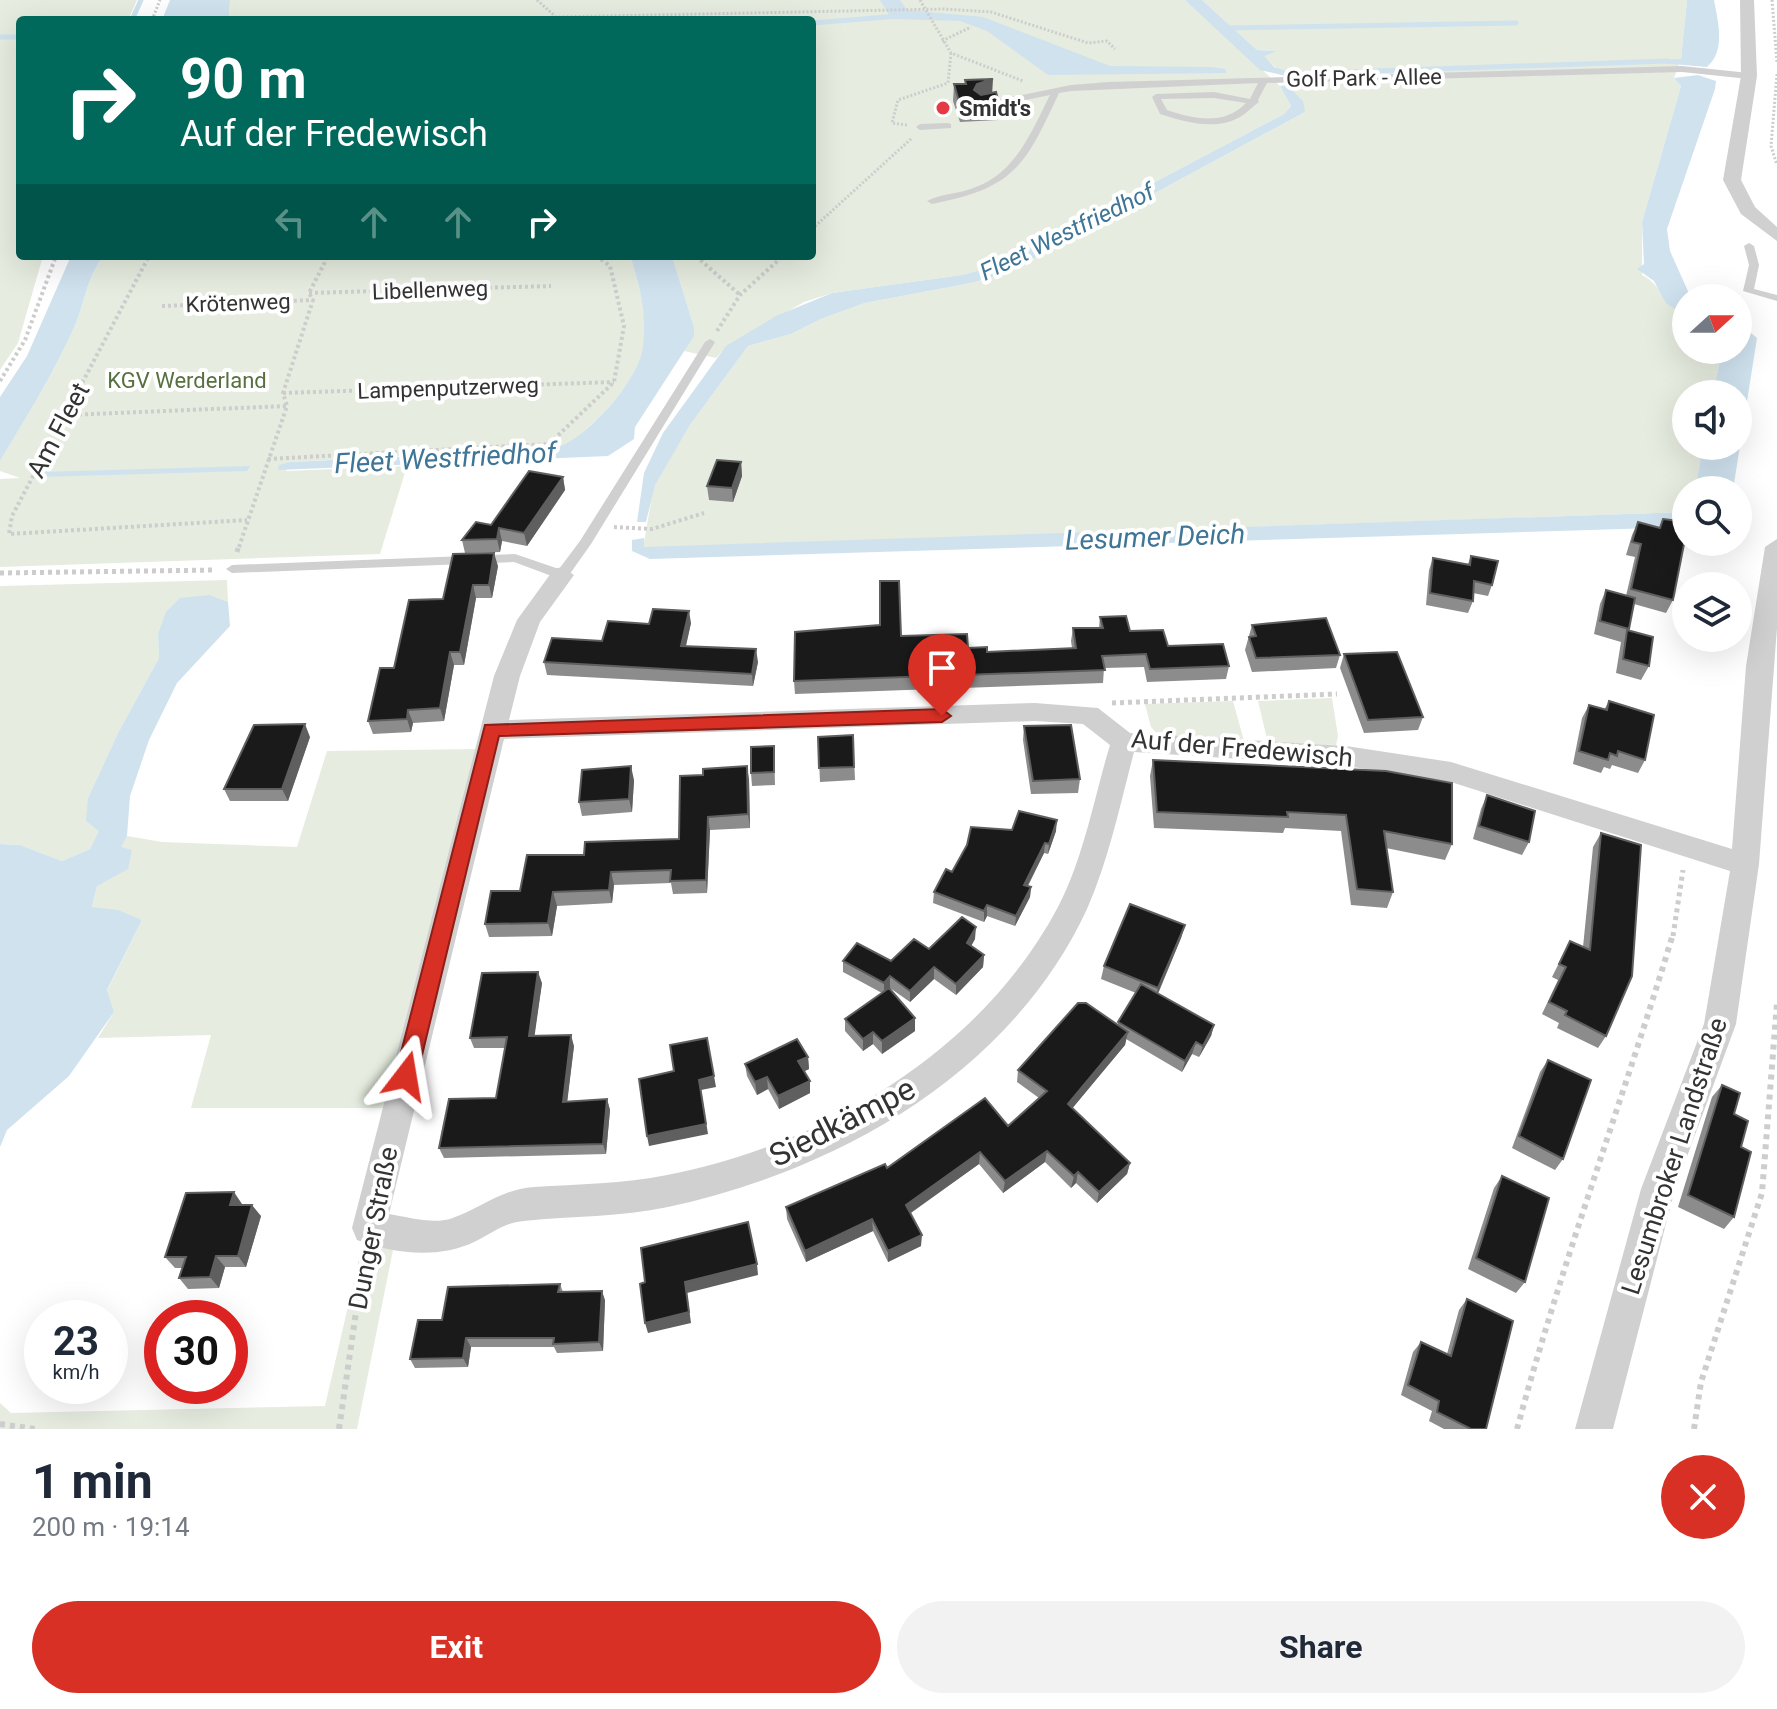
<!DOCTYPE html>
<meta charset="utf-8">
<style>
:root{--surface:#fff;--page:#f2f2f3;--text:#1f2937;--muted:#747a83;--accent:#d93025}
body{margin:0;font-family:Roboto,sans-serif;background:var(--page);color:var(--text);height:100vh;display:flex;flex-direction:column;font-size:30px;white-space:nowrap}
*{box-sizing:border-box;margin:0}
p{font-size:26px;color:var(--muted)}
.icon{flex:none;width:44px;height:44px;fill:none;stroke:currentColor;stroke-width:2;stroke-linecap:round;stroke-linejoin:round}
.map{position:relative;height:1429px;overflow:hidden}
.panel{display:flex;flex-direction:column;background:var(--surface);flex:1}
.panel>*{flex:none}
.top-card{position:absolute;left:16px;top:16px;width:800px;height:244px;border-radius:8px;box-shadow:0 8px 32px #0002;background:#00695c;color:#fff;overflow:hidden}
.needle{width:52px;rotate:69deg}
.controls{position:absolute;left:1672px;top:284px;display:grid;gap:16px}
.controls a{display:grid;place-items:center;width:80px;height:80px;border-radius:50%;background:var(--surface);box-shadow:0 8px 32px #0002;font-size:40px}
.speed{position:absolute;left:24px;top:1300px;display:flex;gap:16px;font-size:40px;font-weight:700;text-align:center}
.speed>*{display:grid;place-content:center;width:104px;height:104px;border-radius:50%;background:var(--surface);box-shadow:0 8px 32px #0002;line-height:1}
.speed small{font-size:20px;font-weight:400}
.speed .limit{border:12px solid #d22;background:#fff;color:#111}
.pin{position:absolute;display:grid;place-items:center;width:68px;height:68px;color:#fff;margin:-82px -34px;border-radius:50% 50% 50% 0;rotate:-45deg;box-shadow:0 0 8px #0007}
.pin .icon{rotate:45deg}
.me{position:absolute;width:88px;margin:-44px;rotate:14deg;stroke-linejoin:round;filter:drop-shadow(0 0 6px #0008)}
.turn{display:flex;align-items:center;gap:28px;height:168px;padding:0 32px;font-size:36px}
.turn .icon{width:104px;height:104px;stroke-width:2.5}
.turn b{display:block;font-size:56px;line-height:68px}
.lanes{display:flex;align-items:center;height:76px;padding:0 32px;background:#0003;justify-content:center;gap:40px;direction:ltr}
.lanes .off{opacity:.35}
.round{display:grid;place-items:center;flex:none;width:84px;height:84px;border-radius:42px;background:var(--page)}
.headline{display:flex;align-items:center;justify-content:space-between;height:136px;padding:0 32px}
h1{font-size:48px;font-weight:700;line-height:60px}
.button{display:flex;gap:16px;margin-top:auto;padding:16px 32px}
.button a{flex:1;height:92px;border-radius:48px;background:var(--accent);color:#fff;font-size:32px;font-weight:700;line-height:92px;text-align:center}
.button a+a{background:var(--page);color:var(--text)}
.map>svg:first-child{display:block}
.green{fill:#e6ecdf}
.water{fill:#cfe2ee}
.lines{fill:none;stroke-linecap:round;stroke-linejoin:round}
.stream{stroke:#cfe2ee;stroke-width:5}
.path-far3{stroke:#cdcdcd;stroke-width:3;stroke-dasharray:2 2;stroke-linecap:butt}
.path-far2{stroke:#cdcdcd;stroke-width:4;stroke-dasharray:3 3;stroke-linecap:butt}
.path-far1{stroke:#cdcdcd;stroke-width:5;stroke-dasharray:4 4;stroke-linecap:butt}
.path{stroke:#cdcdcd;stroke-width:6;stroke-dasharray:5 5;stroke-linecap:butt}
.service{fill:#d0d0d0;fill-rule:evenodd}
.minor{fill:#d0d0d0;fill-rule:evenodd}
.wall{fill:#8c8c8c}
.shaded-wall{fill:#5f5f5f}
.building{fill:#1a1a1a;stroke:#5f5f5f;stroke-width:2}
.route{fill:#d93025;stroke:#8d1f18;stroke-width:2}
.poi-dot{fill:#e63946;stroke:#fff;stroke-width:3}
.labels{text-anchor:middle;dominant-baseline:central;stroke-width:8;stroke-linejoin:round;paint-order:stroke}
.far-street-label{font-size:22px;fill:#333;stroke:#fff}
.far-poi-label{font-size:22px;font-weight:bold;fill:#333;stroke:#fff;text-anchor:start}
.far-park-label{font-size:22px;fill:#56703f;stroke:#fff}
.far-water-label{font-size:24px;font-style:italic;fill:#3f7597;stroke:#fff}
.street-label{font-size:26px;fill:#333;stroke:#fff}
.water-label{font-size:28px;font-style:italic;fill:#3f7597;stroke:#fff}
.near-street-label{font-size:32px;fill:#333;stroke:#fff}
</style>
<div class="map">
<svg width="1777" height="1429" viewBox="0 0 1777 1429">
<rect width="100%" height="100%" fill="#fff"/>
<path class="green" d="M0,0H137L128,20H20V256H43L18,343L0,370Z
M230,0H1185L1280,86L1291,106L1284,114L996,266L962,275L832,293L804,302L727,346L716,358L684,351L694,327L672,256H812V20H229Z
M1202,0H1687L1681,59L1674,78L1681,86L1642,222V275C1660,284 1665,303 1686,317V350H1722L1713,394H1686V446H1703L1695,490H1686V512L643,548L654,485L690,425L748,346L791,334L821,319L865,303L971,283L1007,273L1305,112L1280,71L1263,56L1276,51L1257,50Z
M104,256H630C640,286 648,316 643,348C638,383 591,430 562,447L291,462L286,471L407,466L380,554L0,567V479L20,478L0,471V461C26,418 52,376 73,330C84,307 87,275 104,256Z
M227,580L228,602L210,595L158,634L159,658L118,733L88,798L100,831L90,849L62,861L20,845L0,844V586Z
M1332,698L1338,736L1336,745L1268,743L1258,701Z
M1233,701L1244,741L1158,735L1151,727L1145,704Z
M479,749L392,1108H191L211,1035L98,1038L114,1012L107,991L142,920L92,908L97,886L127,836L162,842L297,847L327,751Z
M364,1237L395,1240L357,1429H0V1403L11,1413L325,1406Z"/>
<path class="water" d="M170,0H230L229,20H162Z
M880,0H900L907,10L983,17L1110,66L1212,67L1225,69L1227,73L1048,75L987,31L960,21L892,19Z
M1185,0H1202L1257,50L1277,51L1264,56L1282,75L1260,70Z
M1687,0H1714C1718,22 1726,50 1707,67L1660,63L1659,60L1681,59Z
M1698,75L1716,81L1715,89L1667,229L1670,251L1691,298H1686V317L1666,303L1654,281L1637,269L1644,264L1642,222L1681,86L1674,78Z
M1287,85L1303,101L1305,112L1007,273L971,283L865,303L821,319L791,334L748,346L690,425L655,485L646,522H637L644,473L663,433L726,346L776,316L832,293L962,275L996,266L1284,114L1291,106L1280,86Z
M71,256H104C87,275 84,307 73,330C52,376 26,418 0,461V397L27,356Z
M630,256H672L694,327V336L635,427L634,439L608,456L278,470L279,465L291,462L553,449C585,441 640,380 643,346C647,314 640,286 630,256Z
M1738,322L1757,338L1733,490H1695L1703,446H1738V394H1713L1722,350H1738Z
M250,466L247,471L39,477L43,472Z
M1686,512V527L650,559L632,551V540L644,538V547Z
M210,595L228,602L230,626L177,683L149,740L130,796L127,836L121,847L132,850L128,869L97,886L92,907L118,910L142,920L107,990L114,1012L69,1076L7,1130L0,1147V844L20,845L62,861L90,849L99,831L86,821L88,798L118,733L159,658L158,634L166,612L180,598Z"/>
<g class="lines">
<path class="stream" d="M132,20L141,0
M812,23L899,16
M1225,28L1516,23
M0,37H20
M1271,69L1288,74L1668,61"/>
<path class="path-far3" d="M537,0L556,17L943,9L991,12L1088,43L1107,41L1115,49
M920,0L951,53L1023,81
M1772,0L1777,62
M152,20L160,0
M942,41L971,27
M1777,74L1771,146L1777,165
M907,125L892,123L898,100L948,83L951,53
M812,229L912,138"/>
<path class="path-far2" d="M214,256L148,258L12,516L9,534L247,520
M696,256L740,295
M309,293L551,286
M162,306L313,300
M717,331L740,295L783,256
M0,381L25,340L56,256
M283,393L614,382
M67,415L287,406
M268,459L549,444L614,382L624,326L610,266L597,256
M614,527L652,529L704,513
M239,547L287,406L283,393L313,300L309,293L328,256"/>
<path class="path-far1" d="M237,552L239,545
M0,573L216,570
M1112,703L1337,694
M1673,936L1683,870"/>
<path class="path" d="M0,1424L35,1429
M339,1429L364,1257
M1517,1429C1562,1262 1623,1100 1673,934
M1694,1429L1701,1382L1762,1193L1777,1003"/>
<path class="service" d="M1682,66L1749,73L1753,76L1749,79L1682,72L1267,83L1258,100L1259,102C1253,106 1247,113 1240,117C1215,131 1185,122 1160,114L1152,97L1156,94L1214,92L1250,99L1258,83L1071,91L1059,93C1025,166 1015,188 932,204L927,201C941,193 961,194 976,187C1016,172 1032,131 1050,95L981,109L977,106L978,104L1071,85L1109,82ZM1214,98L1246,103C1224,126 1194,119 1167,110L1161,99Z
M948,123L951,124V128L920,130L916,127L920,124Z
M1749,243L1754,246L1759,265L1754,289L1777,295V301L1743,291L1749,265L1744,246Z
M710,339L715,342L591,544L567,578H557L514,562L232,573L226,569L232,565L515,554L559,569L580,541L705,342Z"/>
<path class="minor" d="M1740,0H1754L1757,76L1741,180L1755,207L1777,227V241L1741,214L1723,180L1741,76Z
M1777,539V628L1759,864L1736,1024L1675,1189L1613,1429H1575L1641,1189L1704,1024L1730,871L1451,782L1346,766L1134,752C1120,805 1109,859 1087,909C1011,1073 839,1170 668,1207C621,1217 572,1216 524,1221C505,1222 491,1234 474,1242C439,1259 393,1254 357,1240L352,1228L494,676L517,620L554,569L562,567L574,575L540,622L520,676L509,720L1035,703L1098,708L1130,733L1346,746L1451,762L1732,849L1746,666L1765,547ZM1035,721L1083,724L1110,745C1094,798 1084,857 1058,907C981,1052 825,1144 667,1175C623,1184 578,1184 534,1187C498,1190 481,1209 450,1219C432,1224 407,1217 389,1214L504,739Z"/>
</g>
<path class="wall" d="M965,80L992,93L999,103L998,120L960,122L953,101L954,84H965Z
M741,462L742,476L733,502L709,500L707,486Z
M563,477L565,490L527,546L502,541L500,552L465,553L462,540L491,525Z
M1663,519L1673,600L1666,613L1634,604L1628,631L1649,666L1641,680L1616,673L1621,642L1594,634L1600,604L1606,590L1626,596L1635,557L1626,555L1632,535L1638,522L1659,528Z
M1471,556L1492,585L1488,596L1473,593V601L1468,613L1426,605L1429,570L1433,558L1468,564Z
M498,566L492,598H476L464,665H454L444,721L413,723L411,732L373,734L368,721L394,668L443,599Z
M1100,617L1130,631L1168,646L1229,666L1226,679L1147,682L1144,667L1104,668L1103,683L795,694L794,681L901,636L987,652L1072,648L1071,641L1073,628H1099Z
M691,623L686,646L758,662L753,686L547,675L544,662L649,624Z
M1252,625L1340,655L1336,668L1252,672L1245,650Z
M1344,654L1423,717L1418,730L1364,733L1340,668Z
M1609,701L1645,760L1638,773L1612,765L1610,769L1604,767L1601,773L1573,764L1582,718L1589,705L1604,710Z
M1024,726L1080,779L1078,793L1031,794L1023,740Z
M853,735L855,780L820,782L818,737Z
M310,737L288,801H230L224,789Z
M774,746L775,785L752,786L751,773Z
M1153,760L1452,844L1445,860L1386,848L1393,892L1387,908L1351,905L1341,831L1285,828L1283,833L1154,828L1150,776Z
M749,779L750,828L710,830L707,893L673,894L671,883L614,885L612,903L557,906L552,936L489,937L485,924L520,891L584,855L679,839Z
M634,780L632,812L582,816L579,802Z
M1487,795L1529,842L1522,855L1473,839L1481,809Z
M1012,830L1056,831L1048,854L1044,853L1028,886L1031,887L1030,897L1015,926L987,916L984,922L933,903L934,892L952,872Z
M1601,833L1606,1036L1598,1048L1557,1028L1559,1023L1542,1014L1558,980L1552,977L1570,941L1583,947L1593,847Z
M1185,925L1181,938L1158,994L1214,1025L1211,1036L1199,1057L1192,1054L1182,1072L1126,1039L1125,1045L1072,1108L1130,1163L1127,1174L1097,1203L1076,1183L1071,1188L1045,1162L1003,1193L979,1164L911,1213L921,1246L888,1262L873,1231L806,1262L787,1219L786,1207L887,1168L1008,1126L1039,1098L1017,1082L1018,1070L1117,1025L1136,993L1101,979L1104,966Z
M975,939L971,946L984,955L983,967L956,995L934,979L910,1002L890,988L889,989L915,1018V1031L882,1054L873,1044L863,1051L845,1031V1019L882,993L843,972V961H891L929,949Z
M542,983L534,1036L574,1046L567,1101L607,1099L610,1110L606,1154L444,1158L439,1148L496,1098L505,1048H474L470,1038Z
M808,1057L809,1069L804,1071L810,1081V1093L779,1109L768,1089L757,1095L747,1076L745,1064Z
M1548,1060L1563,1159L1555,1170L1512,1148L1540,1072Z
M1722,1085L1734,1114L1741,1147L1734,1217L1724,1229L1678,1207L1712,1097Z
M1502,1176L1525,1282L1516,1293L1468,1269L1494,1188Z
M242,1204V1205L261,1216L246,1267H225L219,1288L188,1289L179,1278L182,1268H175L165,1257Z
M560,1284L563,1292L605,1300L603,1351L557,1353L554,1347H471L468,1367L415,1368L410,1359L442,1320Z
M1467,1299L1486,1429H1444L1429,1421L1432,1411L1401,1395L1413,1352L1421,1342L1447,1354L1459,1310Z"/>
<path class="shaded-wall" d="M993,79L992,96L976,101L974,90L977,84Z
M741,462L742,476L733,502L732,488Z
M563,477L565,490L527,546L524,533Z
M499,528L502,541L500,552L497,539Z
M494,553L498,566L492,598L489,585Z
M473,585L476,598L464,665L460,652Z
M689,611L691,623L683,658L681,646Z
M756,649L758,662L753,686L752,674Z
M450,652L454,665L444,721L440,708Z
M408,710L413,723L411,732L407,719Z
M305,724L310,737L288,801L282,789Z
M631,766L634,780L632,812L629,799Z
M747,766L749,779L750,828L748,814Z
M708,817L710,830L707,893L706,880Z
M1057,820L1056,831L1048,854L1049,844Z
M1045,843L1044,853L1023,895L1024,885Z
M611,872L614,885L612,903L609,890Z
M1031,887L1030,897L1015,926L1016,916Z
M553,892L557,906L552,936L548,923Z
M987,905V916L984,922V911Z
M1185,925L1181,938L1155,1000L1158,988Z
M976,927L975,939L966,955L967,943Z
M984,955L983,967L956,995V984Z
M934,967V979L910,1002V991Z
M538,972L542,983L533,1047L529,1036Z
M890,976V988L884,994V983Z
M915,1018V1031L882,1054V1041Z
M1214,1025L1211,1036L1199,1057L1203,1046Z
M873,1032V1044L863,1051V1039Z
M1128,1032L1125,1045L1066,1116L1068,1104Z
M571,1035L574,1046L566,1112L563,1102Z
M1196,1042L1192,1054L1182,1072L1185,1061Z
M808,1057L809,1069L799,1074L798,1061Z
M714,1076L716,1087L701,1090L708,1134L649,1146L647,1136L699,1080Z
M767,1077L768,1089L757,1095L755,1082Z
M810,1081V1093L779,1109L778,1096Z
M607,1099L610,1110L606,1154L603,1144Z
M1047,1151L1045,1162L1003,1193L1005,1181Z
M980,1152L979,1164L906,1216V1205Z
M1130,1163L1127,1174L1097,1203L1099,1192Z
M1078,1172L1076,1183L1071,1188L1074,1176Z
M234,1192L242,1204L238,1217L230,1205Z
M252,1205L261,1216L246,1267L238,1256Z
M872,1219L873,1231L806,1262L805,1251Z
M922,1235L921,1246L888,1262V1251Z
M216,1256L225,1267L219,1288L210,1277Z
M757,1264L758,1275L687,1293L691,1323L648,1333L645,1323L685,1282Z
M602,1291L605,1300L603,1351L599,1342Z
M466,1338L471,1347L468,1367L463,1358Z"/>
<path class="building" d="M993,79L977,84L974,90L981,95L996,92L999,103L960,105L954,84H966L965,80Z
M717,460L741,462L732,488L707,486Z
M529,471L563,477L524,533L499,528L497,539L462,540L476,522L491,525Z
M1663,519L1686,522V534L1673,600L1631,589L1641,544L1632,542L1638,522L1660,528Z
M494,553L489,585H473L460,652H450L440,708L408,710L407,719L368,721L380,668H394L409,600L443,599L453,554Z
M1471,556L1498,561L1492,585L1474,581L1473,601L1430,593L1433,558L1470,565Z
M880,581H899L901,636L967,634L968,648L987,647V652L1076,648L1073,628H1103L1100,617L1126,616L1130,631L1163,630L1168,646L1223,644L1229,666L1150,669L1146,654L1102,656L1105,670L794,681L795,632L880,625Z
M1606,590L1635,598L1629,629L1600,621Z
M653,609L689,611L681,646L756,649L752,674L544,662L552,638L602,641L608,621L649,624Z
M1326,618L1340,655L1256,658L1249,637L1256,636L1252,625Z
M1627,630L1653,637L1649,666L1623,659Z
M1397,652L1423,717L1368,720L1344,654Z
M1609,701L1654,715L1645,760L1618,751L1617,756L1610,753L1608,760L1579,751L1589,705L1607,710Z
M305,724L282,789H224L254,725Z
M1071,725L1080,779L1033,781L1024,726Z
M853,735L854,767L819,768L818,737Z
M774,746V772L751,773V747Z
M1153,760L1386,771L1452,783V844L1384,831L1393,892L1357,889L1346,815L1287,812L1288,817L1157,812Z
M631,766L629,799L579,802L582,770Z
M747,766L748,814L708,817L706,880L670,881L671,870L611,872L609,890L553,892L548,923L485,924L491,891H520L527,855H584L585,842L679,839L680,776L703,775V769Z
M1487,795L1535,811L1529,842L1479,826Z
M1019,811L1057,820L1049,844L1045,843L1024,885L1031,887L1016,916L987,905L984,911L934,892L946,869L952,872L967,845L971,827L1012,830Z
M1601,833L1641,845L1632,976L1606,1036L1565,1015L1567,1011L1549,1002L1566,967L1559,964L1570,941L1590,950Z
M1130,904L1185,925L1158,988L1104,966Z
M962,917L976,927L967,943L984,955L956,984L934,967L910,991L890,976L884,983L843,961L857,943L891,961L914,939L929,949Z
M538,972L529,1036L571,1035L563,1102L607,1099L603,1144L439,1148L449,1099L496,1098L507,1037L470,1038L482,973Z
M1141,984L1214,1025L1203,1046L1196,1042L1185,1061L1118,1022Z
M889,988L915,1018L882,1041L873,1032L863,1039L845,1019Z
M1078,1003H1086L1128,1032L1068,1104L1130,1163L1099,1192L1078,1172L1074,1176L1047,1151L1005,1181L980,1152L906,1205L922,1235L888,1251L872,1219L805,1251L786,1207L885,1164L887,1168L985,1098L1008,1126L1047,1091L1018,1070Z
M707,1038L714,1076L699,1080L706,1124L647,1136L639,1079L674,1071L670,1045Z
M797,1039L808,1057L798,1061L810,1081L778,1096L767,1077L755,1082L745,1064Z
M1548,1060L1591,1080L1563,1159L1519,1136Z
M1722,1085L1740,1093L1734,1114L1748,1121L1741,1147L1751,1152L1734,1217L1688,1195Z
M1502,1176L1549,1198L1525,1282L1476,1258Z
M234,1192L230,1205H252L238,1256H216L210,1277L179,1278L186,1257H165L186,1193Z
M748,1222L757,1264L685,1282L689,1312L645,1323L640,1284L645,1282L641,1248Z
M560,1284L558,1292L602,1291L599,1342L553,1344L554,1338H466L463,1358L410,1359L418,1320H442L448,1287Z
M1467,1299L1513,1321L1486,1429H1471L1437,1412L1439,1401L1408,1385L1421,1342L1451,1356Z"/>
<path class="route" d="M942,709L951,716L942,722L499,736L417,1076L414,1083L406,1086L398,1083L395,1076L485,725Z"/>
<circle class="poi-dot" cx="943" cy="108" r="8"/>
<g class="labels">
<g class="far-street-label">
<text transform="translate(1364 78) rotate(-1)">Golf Park - Allee</text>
<text transform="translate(430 290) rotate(-2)">Libellenweg</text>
<text transform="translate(238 303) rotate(-2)">Krötenweg</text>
<text transform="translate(448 388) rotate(-2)">Lampenputzerweg</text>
</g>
<g class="far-poi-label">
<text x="959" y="108">Smidt's</text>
</g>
<g class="far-park-label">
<text x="187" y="380">KGV Werderland</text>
</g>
<g class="far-water-label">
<text transform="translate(1067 232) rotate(-26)">Fleet Westfriedhof</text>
</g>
<g class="street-label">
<text transform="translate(58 430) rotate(-62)">Am Fleet</text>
<text transform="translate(1242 748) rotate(5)">Auf der Fredewisch</text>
<text transform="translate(1674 1156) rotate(-72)">Lesumbroker Landstraße</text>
<text transform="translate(373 1228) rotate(-79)">Dunger Straße</text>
</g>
<g class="water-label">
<text transform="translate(445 458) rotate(-3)">Fleet Westfriedhof</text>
<text transform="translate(1155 537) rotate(-2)">Lesumer Deich</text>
</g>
<g class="near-street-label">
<text transform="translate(842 1122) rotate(-27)">Siedkämpe</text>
</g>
</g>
</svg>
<div class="controls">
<a><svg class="needle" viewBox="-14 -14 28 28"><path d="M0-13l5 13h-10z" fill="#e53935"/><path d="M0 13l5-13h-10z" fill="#747a83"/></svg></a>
<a><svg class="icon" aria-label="sound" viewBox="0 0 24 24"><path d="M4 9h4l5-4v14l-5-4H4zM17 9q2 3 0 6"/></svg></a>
<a><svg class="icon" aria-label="search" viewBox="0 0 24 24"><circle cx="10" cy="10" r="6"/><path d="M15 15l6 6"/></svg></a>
<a><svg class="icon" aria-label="layers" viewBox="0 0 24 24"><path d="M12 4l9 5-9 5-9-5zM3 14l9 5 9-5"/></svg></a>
</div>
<div class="speed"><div>23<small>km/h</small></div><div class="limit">30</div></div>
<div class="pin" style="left:942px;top:716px;background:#d93025"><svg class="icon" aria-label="arrive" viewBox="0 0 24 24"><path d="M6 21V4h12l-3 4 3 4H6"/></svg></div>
<svg class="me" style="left:406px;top:1076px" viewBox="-20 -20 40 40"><path d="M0-17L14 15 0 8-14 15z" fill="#d93025" stroke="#fff" stroke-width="4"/></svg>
<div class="top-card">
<div class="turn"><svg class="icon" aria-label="right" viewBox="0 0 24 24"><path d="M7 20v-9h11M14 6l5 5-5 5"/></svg><div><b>90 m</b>Auf der Fredewisch</div></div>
<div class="lanes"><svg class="icon off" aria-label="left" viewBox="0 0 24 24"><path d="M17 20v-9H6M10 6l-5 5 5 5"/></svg><svg class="icon off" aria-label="ahead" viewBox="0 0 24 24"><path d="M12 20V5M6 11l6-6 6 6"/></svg><svg class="icon off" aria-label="ahead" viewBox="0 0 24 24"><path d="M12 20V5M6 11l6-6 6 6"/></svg><svg class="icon" aria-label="right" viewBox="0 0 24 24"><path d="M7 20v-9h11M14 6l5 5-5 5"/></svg></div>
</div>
</div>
<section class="panel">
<div class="headline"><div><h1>1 min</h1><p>200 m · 19:14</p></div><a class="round" style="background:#d93025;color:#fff"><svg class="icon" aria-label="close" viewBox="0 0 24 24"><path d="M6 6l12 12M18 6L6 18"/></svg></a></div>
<div class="button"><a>Exit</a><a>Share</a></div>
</section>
